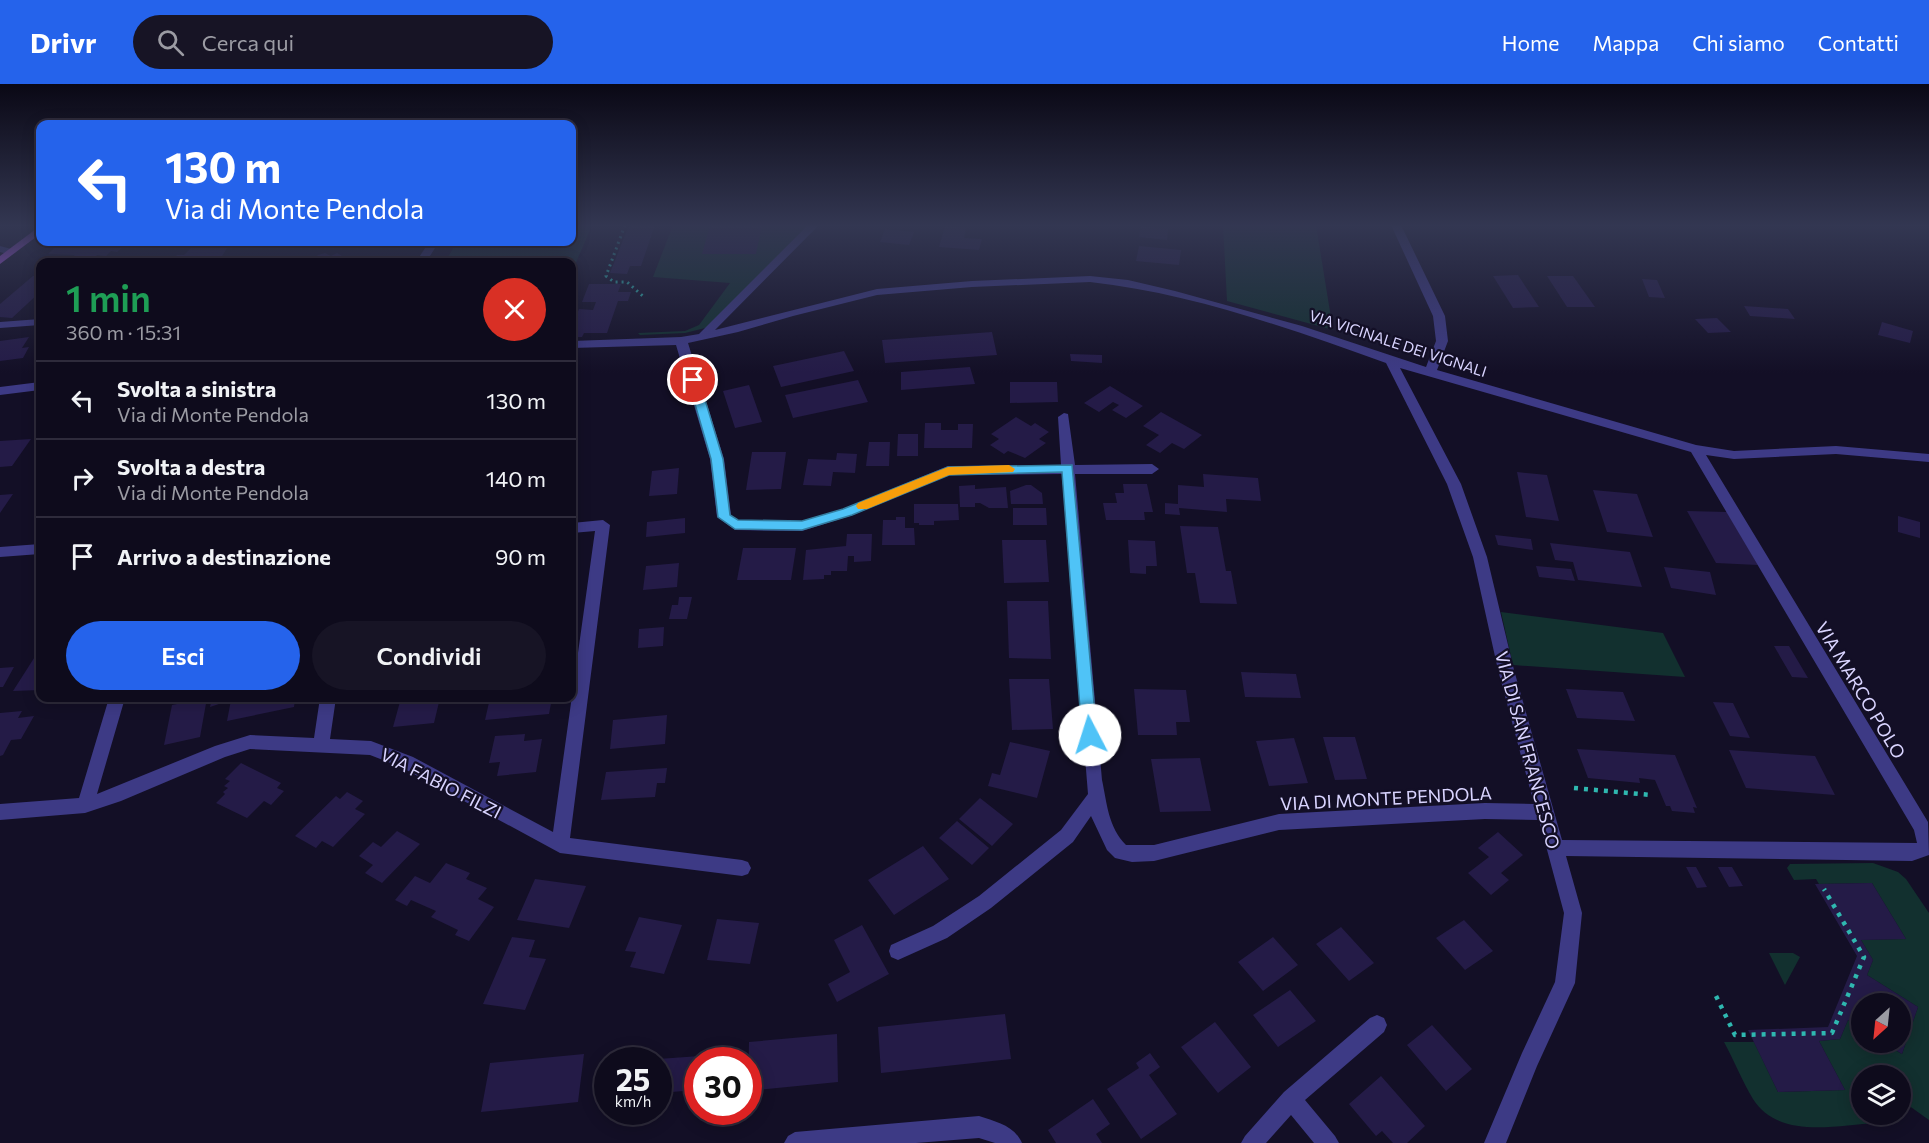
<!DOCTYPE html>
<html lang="it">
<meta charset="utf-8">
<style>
:root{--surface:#0e0b1c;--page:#171425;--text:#f1f3f6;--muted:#9b9ba3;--line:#2e2b3b;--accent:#2563eb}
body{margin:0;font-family:Commissioner,sans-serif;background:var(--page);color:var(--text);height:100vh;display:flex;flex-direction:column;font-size:22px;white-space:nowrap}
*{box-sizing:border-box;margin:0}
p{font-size:20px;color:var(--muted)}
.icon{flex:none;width:33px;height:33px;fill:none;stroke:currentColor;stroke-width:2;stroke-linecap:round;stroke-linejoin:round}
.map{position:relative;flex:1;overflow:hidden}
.panel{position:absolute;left:36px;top:174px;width:540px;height:444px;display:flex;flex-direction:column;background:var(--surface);border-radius:12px;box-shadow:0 3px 15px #0003,0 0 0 2px var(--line)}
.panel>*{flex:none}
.guide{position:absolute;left:36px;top:36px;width:540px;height:126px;border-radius:12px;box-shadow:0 3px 15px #0003,0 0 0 2px var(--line);background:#2563eb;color:#fff;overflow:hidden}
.needle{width:39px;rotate:207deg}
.tools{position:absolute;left:1851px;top:909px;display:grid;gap:12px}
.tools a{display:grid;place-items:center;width:60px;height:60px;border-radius:50%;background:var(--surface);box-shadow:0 3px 15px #0003,0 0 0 2px var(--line);font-size:30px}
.speed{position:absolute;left:594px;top:963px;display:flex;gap:12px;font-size:30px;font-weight:700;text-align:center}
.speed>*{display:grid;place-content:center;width:78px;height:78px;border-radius:50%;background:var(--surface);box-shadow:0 3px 15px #0003,0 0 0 2px var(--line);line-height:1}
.speed small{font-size:15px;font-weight:400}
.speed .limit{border:9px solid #d22;background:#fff;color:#111}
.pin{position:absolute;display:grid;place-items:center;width:51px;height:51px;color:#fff;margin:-26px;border:3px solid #fff;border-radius:50%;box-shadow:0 2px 6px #0007}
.me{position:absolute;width:66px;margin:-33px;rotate:355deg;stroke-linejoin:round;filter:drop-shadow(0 0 4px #0008)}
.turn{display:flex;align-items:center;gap:21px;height:126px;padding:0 30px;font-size:27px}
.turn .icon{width:78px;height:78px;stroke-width:2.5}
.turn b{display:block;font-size:42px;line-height:51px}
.round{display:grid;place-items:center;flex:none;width:63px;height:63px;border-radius:32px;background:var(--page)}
.head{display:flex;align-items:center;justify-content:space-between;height:102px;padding:0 30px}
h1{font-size:36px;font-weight:600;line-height:45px;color:#1e9e55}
.button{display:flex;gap:12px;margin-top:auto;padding:12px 30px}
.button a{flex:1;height:69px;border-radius:36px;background:var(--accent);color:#fff;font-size:24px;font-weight:600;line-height:69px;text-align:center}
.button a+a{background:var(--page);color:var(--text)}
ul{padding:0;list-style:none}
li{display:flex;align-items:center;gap:18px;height:78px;padding:0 30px;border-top:2px solid var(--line)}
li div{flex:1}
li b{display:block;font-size:22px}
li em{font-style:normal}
header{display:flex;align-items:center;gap:36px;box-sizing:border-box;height:84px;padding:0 30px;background:var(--accent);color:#fff}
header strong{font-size:28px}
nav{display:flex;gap:33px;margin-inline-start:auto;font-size:21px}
.search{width:420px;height:54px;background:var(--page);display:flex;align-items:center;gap:15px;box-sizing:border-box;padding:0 21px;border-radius:33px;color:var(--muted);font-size:22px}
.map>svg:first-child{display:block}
.green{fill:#12302f}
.building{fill:#241b47}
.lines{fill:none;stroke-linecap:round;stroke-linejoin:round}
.path-far1{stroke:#2fb8b0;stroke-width:3;stroke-dasharray:2 4;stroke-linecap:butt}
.path{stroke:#2fb8b0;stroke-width:4.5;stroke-dasharray:4 6;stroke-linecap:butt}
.minor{fill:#3d3a85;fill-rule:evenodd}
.major{fill:#c25bff;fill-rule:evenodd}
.route{fill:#4fc3f7;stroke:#337fa1;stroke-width:1.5}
.slow{fill:#f59e0b}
.labels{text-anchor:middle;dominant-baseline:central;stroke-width:4.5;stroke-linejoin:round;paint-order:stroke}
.far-street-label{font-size:15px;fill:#d9d4ff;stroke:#130f26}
.street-label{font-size:18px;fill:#d9d4ff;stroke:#130f26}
</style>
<header>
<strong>Drivr</strong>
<div class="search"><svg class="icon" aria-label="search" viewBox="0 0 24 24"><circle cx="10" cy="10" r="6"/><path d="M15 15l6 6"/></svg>Cerca qui</div>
<nav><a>Home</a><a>Mappa</a><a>Chi siamo</a><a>Contatti</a></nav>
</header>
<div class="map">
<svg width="1929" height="1059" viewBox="0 0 1929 1059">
<rect width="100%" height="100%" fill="#130f26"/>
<path class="green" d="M572,141H592L572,188V178H445L457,158H572Z
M673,141H808L709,243L685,249L640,251L638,249L685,247L699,241L730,199L653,193Z
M1223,141H1316L1333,246L1227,217Z
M1501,528L1663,549L1685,593L1513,581Z
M1873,779L1898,788L1906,795L1929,829V1036L1901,1016L1900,992H1862V1030L1877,1031V1039C1836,1041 1779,1056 1753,1015C1742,997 1734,976 1724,958H1754L1778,1008L1845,1006L1819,957L1840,955L1848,936L1861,945L1862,958L1883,959L1902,970L1918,923L1867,891L1873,876L1861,856L1906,855L1872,799L1819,800L1816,795L1794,796L1787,784L1790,780Z
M1769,869H1793L1800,873L1785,901Z"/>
<path class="building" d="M629,141H655L641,182H630L627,190L610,189Z
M710,141H762L756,170H702Z
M945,142L966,144L964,154L982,155L979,166L939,163Z
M1141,142L1168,145L1167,156L1139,153Z
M885,145L914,148L909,161L880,158Z
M75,158H128L117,168L111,167L106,172L97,171L89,178L68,177L75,171L48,170L56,162L69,163Z
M197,158H231L222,172H201L195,177H172L177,171H184Z
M1139,162L1181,166L1179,181L1136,177Z
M325,169L331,172L337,169L342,172L339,176L342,178H312L318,171Z
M1518,191L1539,223L1513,224L1493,192Z
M33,192H40V208L12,234L0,233V220Z
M1547,192H1573L1595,223H1567Z
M1642,195L1657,196L1665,214L1649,213Z
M589,200H621L618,208H631L628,217H618L607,249H584L582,253H572V242L579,225L593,226L596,218H582Z
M1744,222L1788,225L1795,235L1750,232Z
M1717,234L1731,248L1708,249L1695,235Z
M1882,238L1913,247L1910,259L1878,251Z
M992,248L997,271L885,279L882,256Z
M29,253L22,264L29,263L23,274L0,277V257Z
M844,267L854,287L781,303L773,282Z
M1070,270L1102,271V279L1071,277Z
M970,283L975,300L901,306V288Z
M858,296L868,318L793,334L785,311Z
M1010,298H1057L1058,318L1010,319Z
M749,301L762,338L735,344L723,307Z
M1110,302L1143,322L1126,334L1112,326L1119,321L1113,318L1099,328L1084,319Z
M1161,328L1202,351L1184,365L1172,359L1160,369L1146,361L1159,351L1143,342Z
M1016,333L1031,342L1035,339L1049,348L1039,355L1046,359L1025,374L1008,367L1004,370L990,361L999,355L991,350Z
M925,339H941V346H958V340H973L972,364H924Z
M898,350H918V372H897Z
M31,355L12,382L0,383V357Z
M869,358H890L889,382H866Z
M752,368H786L781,405L746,406Z
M837,369L857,370L855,389L833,388L831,402L803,401L808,375L836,376Z
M679,384L677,410L649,412L652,387Z
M1517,388L1547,391L1559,437L1526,433Z
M1203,390L1258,394L1261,417L1226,415L1227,428L1179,424L1180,431L1165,430V419L1178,420V401L1204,403Z
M1123,400H1147L1153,428H1144L1145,436H1106L1103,419H1117L1115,409H1124Z
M975,401V405L1006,403L1008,424H989L980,419H975V423H960L959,402Z
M1026,401H1031L1042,409L1043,420H1011L1010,407Z
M1593,406L1637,410L1653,453L1607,448Z
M13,410L0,429V411Z
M914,420H958L959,436L934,437V441H919V439H914Z
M1013,424H1046L1047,441H1013Z
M1687,427L1727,428L1758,481L1716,479Z
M1898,432L1920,438V454L1898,448Z
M896,433H905V444H914L915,461H882L883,436H896Z
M685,434V449L646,453L647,438Z
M1180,442L1218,443L1226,487H1231L1237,520L1200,519L1195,489H1187Z
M847,450H872L871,477L854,478V472H848L847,487H831V491H824V495L803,496L806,466L846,462Z
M1495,451L1531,455L1533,466L1498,461Z
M1002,456H1046L1049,498L1004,499Z
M1128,456L1155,457L1157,482H1146V490L1130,489Z
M1550,459L1630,468L1642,503L1578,496L1573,478L1555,476Z
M743,464H796L791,496H737Z
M679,479L677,503L643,506L646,482Z
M1536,482L1571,485L1575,497L1539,493Z
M1664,483L1710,488L1716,511L1671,504Z
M679,513H692L687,535H669L672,521H678Z
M1007,517H1048L1051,575L1009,574Z
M664,543L663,562L638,564L639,545Z
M1774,562H1789L1808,594L1792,593Z
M40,570V606L13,607L36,571Z
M14,583L3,603H0V584Z
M1241,588L1296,590L1301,614L1245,613Z
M1009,595H1049L1053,645L1012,646Z
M1134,605L1186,606L1190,638H1176L1177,651H1138Z
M1566,605L1623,608L1635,637L1577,634Z
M207,614L200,653L164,661L172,621Z
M212,614H301V615L295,616L294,623L227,637L231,616L210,623Z
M401,614H440L434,639L393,643Z
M490,614H552L549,630L485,636Z
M1713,618L1733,619L1750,654L1730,652Z
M22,627L18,634L34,632L21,655L11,656L3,671L0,672V629Z
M667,631L665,660L610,665L613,636Z
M525,650L524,657L542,655L536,688L497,692L500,678L489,679L495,652Z
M1323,653H1355L1367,695L1335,696Z
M1294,654L1308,699L1269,702L1256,657Z
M1010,658L1050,667L1037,714L988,702L992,689L1000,691Z
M1577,665L1675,671L1697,724L1693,723L1695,729L1672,727L1670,722H1666L1655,696L1639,694L1640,699L1588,694Z
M1729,666L1815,672L1835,711L1746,704Z
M1200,674L1211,727L1160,728L1151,675Z
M241,679L281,699L277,704L284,707L271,721L264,717L247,734L216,719L225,710L223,708L228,704L224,702L230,697L225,695Z
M667,684L665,699H657L655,713L601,716L606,688Z
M347,708L363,717L355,725L365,730L333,763L322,757L316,764L295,752L336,712L340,715Z
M980,714L1013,740L992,762L959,735Z
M957,737L989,764L972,781L939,754Z
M397,747L420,760L382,799L365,789L373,781L359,772L373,758L381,763Z
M1498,748L1523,771L1501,789L1509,796L1491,811L1468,789L1489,773L1478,764Z
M923,762L949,795L894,831L868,796Z
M446,779L470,789L466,795L487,804L478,815L494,823L469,857L455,851L458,846L431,833L436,827L411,816L407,822L395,816L415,792L430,799Z
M1686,783H1696L1707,803L1697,804Z
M1718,783H1732L1743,802L1729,803Z
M535,795L586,802L569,844L517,836Z
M1872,799L1906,855L1861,856L1873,876L1867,891L1918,923L1902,970L1883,958H1900V920H1862V945L1848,936L1840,955L1819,957L1845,1006L1778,1008L1748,946L1828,943L1857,872L1815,800Z
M639,833L682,841L664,890L630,883L636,868L625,867Z
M717,835L759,839L750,880L707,876Z
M1464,836L1493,867L1465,886L1436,854Z
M862,841L889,890L837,918L828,900L850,888L834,856Z
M1341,843L1374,879L1349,897L1316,860Z
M512,853L535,856L529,873L546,875L525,926L483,920Z
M1273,853L1298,881L1263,907L1238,878Z
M1290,906L1316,937L1278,963L1253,931Z
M1005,930L1011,975L881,989L878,943Z
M1215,938L1251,983L1218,1009L1181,963Z
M1432,941L1472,985L1446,1007L1407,961Z
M837,950L838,998L748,1007L749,958Z
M1150,969L1160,983L1149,991L1177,1030L1141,1055L1107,1005L1139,984L1136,979Z
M584,970L578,1018L481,1028L490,979Z
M700,972L697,1006L658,1009V975Z
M1381,992L1425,1042L1407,1059H1393L1382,1047L1376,1052L1349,1020Z
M1093,1015L1110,1040L1096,1050L1102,1059H1056L1048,1046Z"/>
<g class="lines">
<path class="path-far1" d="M625,141L606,192L614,198H627L644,213"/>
<path class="path" d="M1574,704L1651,711
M1716,912L1735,951L1832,949L1864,873L1824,805"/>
<path class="minor" d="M808,141H819L715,246L877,205L972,197L1090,192L1128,196L1175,207L1302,242L1426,283L1436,257L1433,232L1391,141H1401L1445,232L1448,257L1437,286L1696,361L1734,367L1836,362L1929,370V378L1836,370L1734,375L1706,371L1928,738L1929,771L1912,777L1566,772L1582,829L1575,899L1537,982L1506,1059H1484L1522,969L1555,898L1564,829L1539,736L1485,735L1279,746L1154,777L1132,778L1115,774L1107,766L1091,732L1073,758L991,824L947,854L898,876L891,873L889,867L891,861L933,842L979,812L1061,746L1088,710L1062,390L950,391L853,431L802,447L735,446L717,433L710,375L676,261L572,264V257L681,253L699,250ZM1090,198C1191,209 1291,245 1386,279L1447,400L1473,473L1498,586L1534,720L1485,719L1279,730L1154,761H1126C1108,743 1107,719 1102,696L1075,390H1152L1159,385L1152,380L1075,381L1068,330L1064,329L1058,333L1061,381L948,382L843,425L802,437L738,436L731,431L724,375L688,259L738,248L793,232L877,211L972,203ZM1400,284L1691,368L1914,746L1917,759L1562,756L1514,586L1487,473L1461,400Z
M429,158H439L426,178H416Z
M0,162L15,166L16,168L11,171L0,168Z
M40,235V241L0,244V238Z
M40,298V306L0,311V303Z
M603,436L610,441L570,754L742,776L748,778L751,784L748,790L742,792L560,769L401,683L370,671L250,665L225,673L121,717L85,729L0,736V720L79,714L109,614H125L97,710L215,662L250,651L314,654L320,614H336L330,655L371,657L413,673L553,748L595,447L572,449V439Z
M40,460V470L0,473V463Z
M1377,931L1384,934L1387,941L1384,948L1305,1016L1335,1052L1339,1059H1314L1291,1031L1266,1059H1241L1245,1052L1284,1008L1370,934Z
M979,1032C996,1038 1014,1041 1022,1059H995L979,1054L916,1059H784L788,1052L795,1048Z"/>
<path class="major" d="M40,142V150L0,180V172Z"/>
</g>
<linearGradient id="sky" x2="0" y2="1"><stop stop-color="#0a0815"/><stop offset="0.49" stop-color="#333752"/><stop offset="1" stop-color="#333752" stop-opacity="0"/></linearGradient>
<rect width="1929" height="289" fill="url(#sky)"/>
<path class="route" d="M693,293L699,296L723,375L730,431L738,436L802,437L843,425L948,383L1072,381L1097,651L1095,655H1085L1082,651L1062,388L949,391L852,431L802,446L735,445L718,433L711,375L688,296Z"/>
<path class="slow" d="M1009,381L1015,385L1013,388L949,391L867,425H858L856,422L858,419L948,383Z"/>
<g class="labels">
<g class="far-street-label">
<text transform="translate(1398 259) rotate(18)">VIA VICINALE DEI VIGNALI</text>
</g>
<g class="street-label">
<text transform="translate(1861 606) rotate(59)">VIA MARCO POLO</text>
<text transform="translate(1528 666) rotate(75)">VIA DI SAN FRANCESCO</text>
<text transform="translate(441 699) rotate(27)">VIA FABIO FILZI</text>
<text transform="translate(1386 714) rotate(-3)">VIA DI MONTE PENDOLA</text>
</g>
</g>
</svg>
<div class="tools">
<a><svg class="needle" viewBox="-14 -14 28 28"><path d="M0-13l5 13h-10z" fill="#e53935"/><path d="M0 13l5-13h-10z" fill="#9b9ba3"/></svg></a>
<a><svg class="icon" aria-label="layers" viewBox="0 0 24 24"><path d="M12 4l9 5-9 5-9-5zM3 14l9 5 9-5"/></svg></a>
</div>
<div class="speed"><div>25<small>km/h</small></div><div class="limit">30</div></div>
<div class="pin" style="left:693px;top:296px;background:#d93025"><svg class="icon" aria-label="arrive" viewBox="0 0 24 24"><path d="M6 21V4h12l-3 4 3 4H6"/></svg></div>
<svg class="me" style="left:1090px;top:651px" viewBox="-20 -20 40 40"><circle r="19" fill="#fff"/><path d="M0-13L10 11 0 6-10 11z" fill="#4fc3f7"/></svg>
<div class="guide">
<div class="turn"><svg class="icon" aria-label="left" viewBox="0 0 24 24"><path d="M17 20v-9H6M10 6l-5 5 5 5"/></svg><div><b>130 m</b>Via di Monte Pendola</div></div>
</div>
<section class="panel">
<div class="head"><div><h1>1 min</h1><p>360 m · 15:31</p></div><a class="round" style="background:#d93025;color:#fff"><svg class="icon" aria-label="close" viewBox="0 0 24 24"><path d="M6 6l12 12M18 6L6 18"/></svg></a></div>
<ul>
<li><svg class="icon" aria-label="left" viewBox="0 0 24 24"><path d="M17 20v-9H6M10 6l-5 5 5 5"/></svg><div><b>Svolta a sinistra</b><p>Via di Monte Pendola</p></div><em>130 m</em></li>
<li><svg class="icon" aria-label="right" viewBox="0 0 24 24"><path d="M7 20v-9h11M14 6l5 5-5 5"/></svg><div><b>Svolta a destra</b><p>Via di Monte Pendola</p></div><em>140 m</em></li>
<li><svg class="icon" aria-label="arrive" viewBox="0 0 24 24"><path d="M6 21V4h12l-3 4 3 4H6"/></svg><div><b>Arrivo a destinazione</b></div><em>90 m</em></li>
</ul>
<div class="button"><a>Esci</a><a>Condividi</a></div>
</section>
</div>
